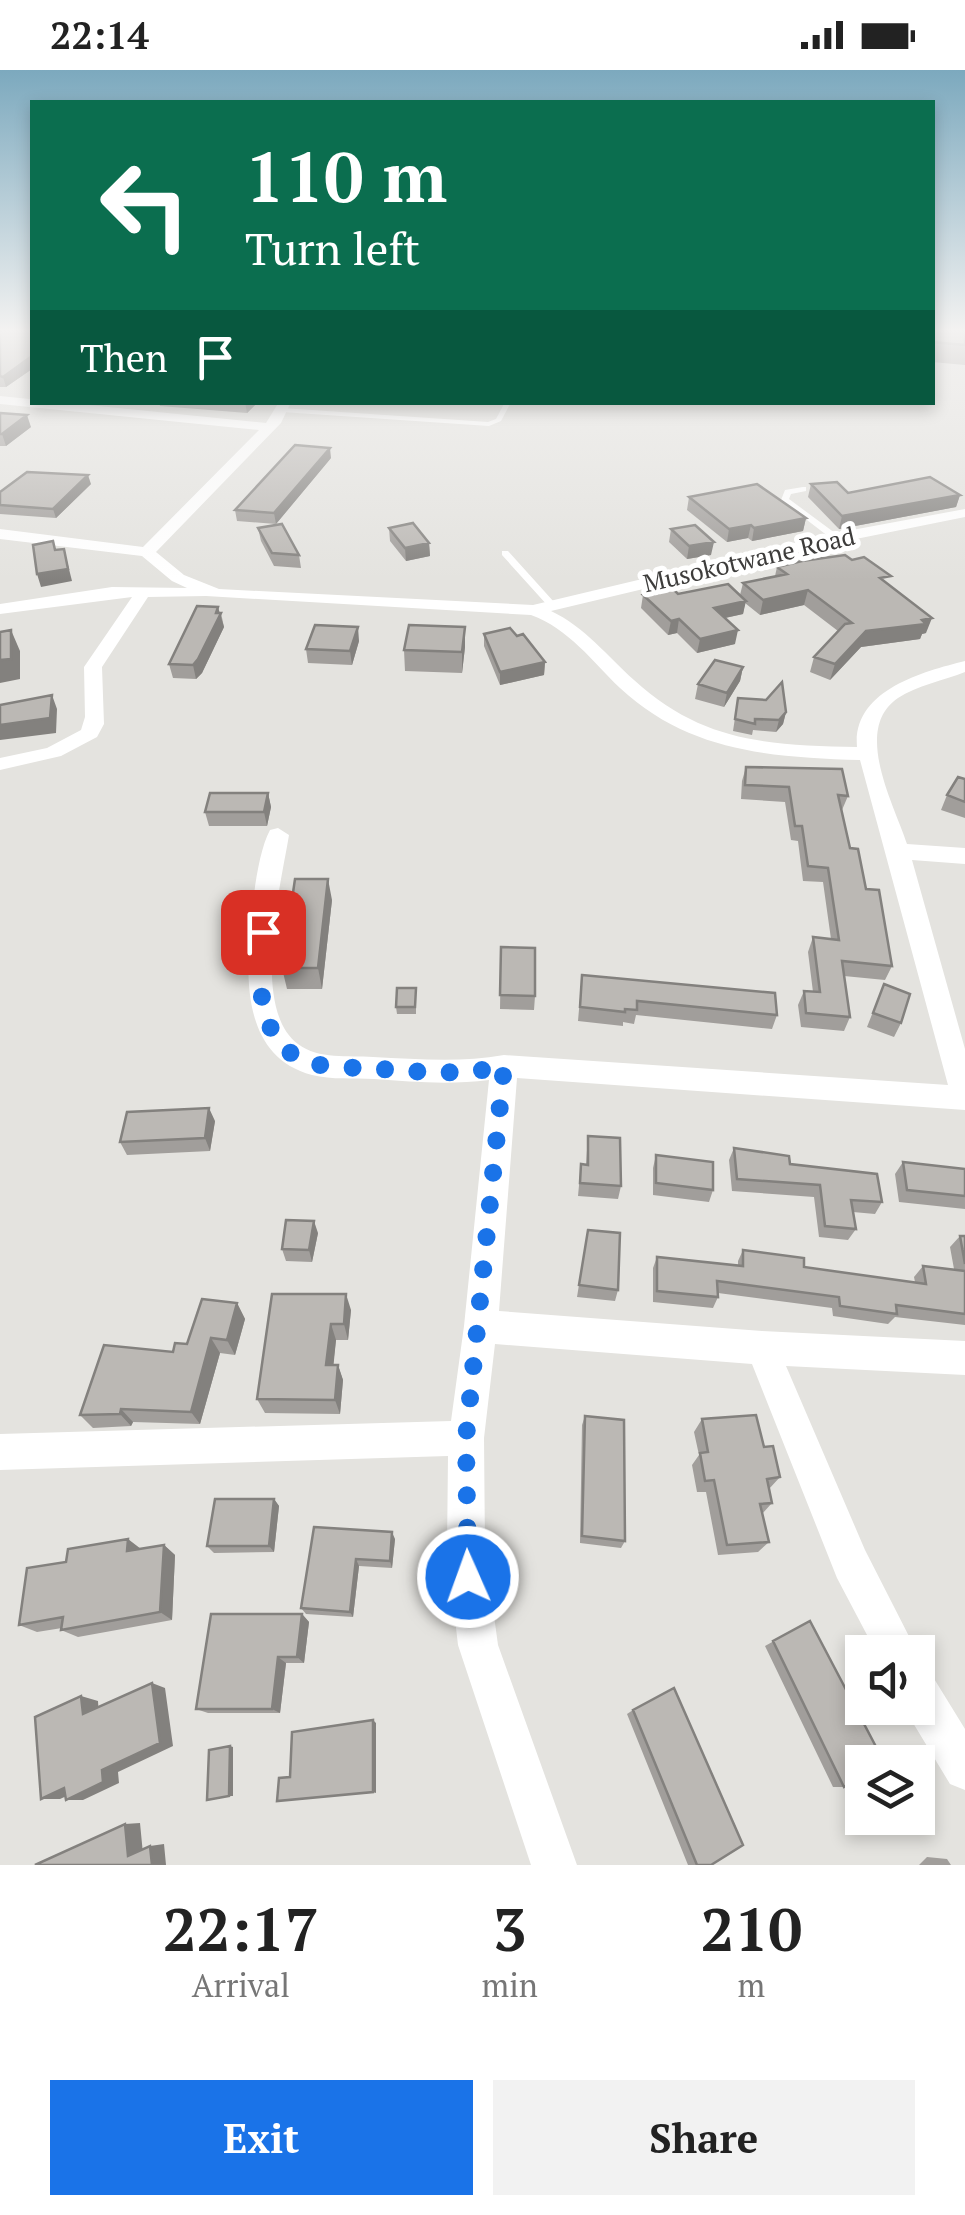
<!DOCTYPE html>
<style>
:root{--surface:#fff;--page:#f2f2f2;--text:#222;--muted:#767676;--accent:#1a73e8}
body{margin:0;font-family:"PT Serif",serif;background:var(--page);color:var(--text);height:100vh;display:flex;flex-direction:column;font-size:38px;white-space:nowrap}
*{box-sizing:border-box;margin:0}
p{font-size:32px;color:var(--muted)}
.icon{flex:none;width:55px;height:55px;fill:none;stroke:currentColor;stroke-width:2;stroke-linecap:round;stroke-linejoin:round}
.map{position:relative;height:1795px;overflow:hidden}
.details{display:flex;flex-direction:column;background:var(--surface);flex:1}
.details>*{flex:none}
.banner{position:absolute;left:30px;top:30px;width:905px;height:305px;border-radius:0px;box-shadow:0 5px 15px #0003;background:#0b6e4f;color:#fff;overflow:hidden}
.buttons{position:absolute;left:845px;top:1565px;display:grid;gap:20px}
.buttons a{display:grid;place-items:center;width:90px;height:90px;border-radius:0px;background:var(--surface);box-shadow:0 5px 15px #0003;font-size:50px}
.pin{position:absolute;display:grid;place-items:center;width:85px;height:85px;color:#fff;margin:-42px;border-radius:20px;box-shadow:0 5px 15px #0006}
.me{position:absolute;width:110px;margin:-55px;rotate:358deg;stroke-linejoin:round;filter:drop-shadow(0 0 8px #0008)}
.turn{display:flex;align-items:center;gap:35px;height:210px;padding:0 50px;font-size:45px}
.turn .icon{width:130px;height:130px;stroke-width:2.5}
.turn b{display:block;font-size:70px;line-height:85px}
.then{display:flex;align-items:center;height:95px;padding:0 50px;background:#0003;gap:20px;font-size:38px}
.eta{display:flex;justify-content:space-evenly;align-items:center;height:170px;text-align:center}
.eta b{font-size:60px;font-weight:700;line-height:70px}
.button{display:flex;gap:20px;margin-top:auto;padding:20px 50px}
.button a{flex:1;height:115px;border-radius:0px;background:var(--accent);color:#fff;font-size:40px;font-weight:700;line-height:115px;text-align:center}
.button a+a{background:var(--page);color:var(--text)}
.status{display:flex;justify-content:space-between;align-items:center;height:70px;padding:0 50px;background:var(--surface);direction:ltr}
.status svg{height:28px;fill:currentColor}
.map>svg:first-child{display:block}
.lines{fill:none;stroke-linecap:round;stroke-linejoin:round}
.lane{fill:#fff;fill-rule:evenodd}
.street{fill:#fff;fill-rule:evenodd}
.wall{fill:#a19e9b}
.shaded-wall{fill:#83817e}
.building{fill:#bbb8b4;stroke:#83817e;stroke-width:2.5}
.route{stroke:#1a73e8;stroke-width:18;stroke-dasharray:0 32.4}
.labels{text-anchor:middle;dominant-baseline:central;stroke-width:10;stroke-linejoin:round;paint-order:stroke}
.far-street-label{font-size:25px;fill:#3d3c3b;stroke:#fff}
</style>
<div class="status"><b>22:14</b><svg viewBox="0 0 49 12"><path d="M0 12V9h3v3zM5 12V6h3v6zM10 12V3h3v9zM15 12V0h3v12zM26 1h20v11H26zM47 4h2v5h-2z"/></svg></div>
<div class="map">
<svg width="965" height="1795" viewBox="0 0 965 1795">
<rect width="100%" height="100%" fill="#e4e3df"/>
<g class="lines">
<path class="lane" d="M505,332H511L501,351L489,356L282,342L279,340L282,338L488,352L496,349Z
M803,417H806V421L791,424L789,429L839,466V470H833L781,430L785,420Z
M502,481H508L554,532V536H548L502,485Z"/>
<path class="street" d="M0,326L266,353L279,332H291L281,353L156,482L184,505L219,519L533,535L836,463L965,439V447L836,473L551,541C585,557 607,586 634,610C703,673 769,675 857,677C852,621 921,602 965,591V602C945,610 916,616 898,628C852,659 894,734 907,774L965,778V794L912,790L965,979V1040L517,1008L499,1241L762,1261L965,1271V1305L786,1296L865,1480L917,1582H876L837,1508L752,1294L495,1274L484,1368L485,1480L498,1575L577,1795H531L458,1575L447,1480L448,1386L0,1400V1364L451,1351L464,1256L489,1010C450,1015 413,1012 374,1009C354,1008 332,1010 312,1005C248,988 245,920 250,865C252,837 257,784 270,760L278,758L289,765C281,814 250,939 298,974C319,990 348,985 373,987C417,989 460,993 504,985L948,1015L860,690C770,687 689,682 620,618C592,591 569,559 531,545L206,526L148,527L102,597L104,654L97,667L61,686L0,700V688L47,678L81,660L85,647L84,597L132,527L0,544V534L112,517L187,518L172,511L142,486L0,469V459L143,477L259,360L0,334Z
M918,1601L933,1607L965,1659V1720L950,1714L904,1638H918Z"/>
</g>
<path class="wall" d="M0,258L19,260L32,258V299L6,317H0Z
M932,258H965V295L932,292Z
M159,332H258L247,343L160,336Z
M0,343L31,357L6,376H0Z
M331,388L276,454L237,451L235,440Z
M91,414L56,448L0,444V422Z
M811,414L848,423L960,425L956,437L839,459L808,427Z
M689,427L806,448L803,461L752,471L748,468L727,472L687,440Z
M258,458L299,485L301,498L274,496L261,471Z
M389,458L429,473L430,486L406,491L390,471Z
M671,459L711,485L687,489L669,472Z
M777,497L888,515L926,563L922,564L920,569L861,577L830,610L810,602L814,587L838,561L804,535L760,545L745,533L743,544L725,548L735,574L697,583L677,563L668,565L641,538L643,525H740L743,513L775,506Z
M221,543L224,557L202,603L196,609L173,608L169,594Z
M465,557V577L462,603L405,601L404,580Z
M484,564L517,566L545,592L544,605L500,615L484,576Z
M359,571L352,595L308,593L306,579Z
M743,597L740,611L724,637L695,629L698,614Z
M738,628L786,642L783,654L776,662L753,660L752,665L733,661Z
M746,697L848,726L842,740L850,778L892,896L885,910L844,906L850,947L844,961L801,957L798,935L804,921L813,922L808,882L813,867L831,869L823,812L803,811L798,771L791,770L785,732L741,729L742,711Z
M965,709V748L941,740L947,725Z
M268,723L271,737L267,756H209L205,742Z
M332,830L322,919H287L282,898Z
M501,877L535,926L534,940L500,939Z
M582,905L777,945L772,959L636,945L634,954L623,952V956L578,951Z
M884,914L901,953L894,967L867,957Z
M416,918V944H397L396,937Z
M215,1051L210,1081L127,1085L120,1072Z
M588,1066L621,1116L618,1129L578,1126L581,1094L586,1095Z
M734,1078L790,1094L882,1132L875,1144L853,1142L856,1159L848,1170L819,1167L814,1127L732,1121L729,1090Z
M656,1085L713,1120L709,1132L653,1125V1098Z
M903,1092L965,1099V1139L899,1132L895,1104Z
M588,1160L618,1220L615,1231L577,1227Z
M318,1163L312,1192L286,1191L282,1179Z
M960,1166H965V1255L895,1247L888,1254L833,1246L832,1238L718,1223V1227L713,1238L653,1232V1198L657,1187L738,1195V1191L743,1180L804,1197L915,1212L914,1207L923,1196L954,1199L950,1177Z
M272,1224L351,1240L348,1270H336L333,1295H338L343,1310L340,1344L265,1343L257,1329Z
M237,1233L245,1249L235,1285L220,1283L200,1354L133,1352L131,1356L93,1358L80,1345L173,1282L187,1274Z
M585,1346L625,1471L621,1478L580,1473L582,1355Z
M702,1349L764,1377L780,1407L769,1419L772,1433L762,1444L769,1472L758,1482L718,1485L706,1422H697L692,1395L699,1385L694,1362Z
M274,1429L279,1436L274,1482L214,1483L207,1476Z
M314,1457L395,1469L392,1498L359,1496L353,1547L306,1544L301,1538Z
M164,1475L175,1485L172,1550L78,1567L61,1560L62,1558L37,1562L19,1555L141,1479Z
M302,1544L309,1552L304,1593H286L280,1643H208L196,1639Z
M810,1551L844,1717H833L765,1576Z
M633,1640L711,1795H688L627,1644Z
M927,1787L947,1789L951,1795H919Z"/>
<path class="shaded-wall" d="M32,286V299L6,317L3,307Z
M245,332H258L247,343Z
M27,345L31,357L6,376L2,364Z
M330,378L331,388L276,454L274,443Z
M88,405L91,414L56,448L53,439Z
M960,425L956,437L839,459L842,446Z
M806,448L803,461L752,471L754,458Z
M751,455L748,468L727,472L729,459Z
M714,472L711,485L687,489L689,476Z
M429,473L430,486L406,491L405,478Z
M64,479L72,511L41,517L37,504Z
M808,520L804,535L760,545L763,530Z
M746,531L743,544L711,551L714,538Z
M218,537L224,557L202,603L196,609L193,595Z
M932,548L926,563L922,564L920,569L861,577L830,610L835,594L866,561Z
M679,549L677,563L668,565L671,551Z
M358,557L359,571L352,595L350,581Z
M465,557V577L462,603V582Z
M11,560L20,581V609L0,613V590Z
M738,560L735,574L697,583L700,569Z
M545,592L544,605L500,615V602Z
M743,597L740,611L724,637L727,623Z
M52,625L57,639L56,663L0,670V655Z
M786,642L783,654L776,662L779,650Z
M268,723L271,737L267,756L264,742Z
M328,809L332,830L322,919L318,898Z
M209,1038L215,1051L210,1081L205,1068Z
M314,1151L318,1163L312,1192L309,1180Z
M346,1224L351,1240L348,1270L344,1254Z
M237,1233L245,1249L235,1285L227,1270Z
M331,1254L336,1270L332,1310L326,1295Z
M211,1268L220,1283L200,1354L191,1342Z
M338,1295L343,1310L340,1344L335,1330Z
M121,1339L133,1352L131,1356L120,1344Z
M274,1429L279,1436L274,1482L269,1476Z
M392,1462L395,1469L392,1498L390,1491Z
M128,1469L141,1479L127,1481Z
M164,1475L175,1485L172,1550L160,1542Z
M356,1489L359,1496L353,1547L350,1542Z
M302,1544L309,1552L304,1593L297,1587Z
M278,1587L286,1593L280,1643L272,1639Z
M152,1613L165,1618L173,1676L118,1702L119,1713L83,1730H66Z
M81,1626L98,1631L99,1648L83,1644Z
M373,1650L376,1653V1723L373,1722Z
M230,1676L233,1677V1726H229Z
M64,1718L82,1719L60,1729H41Z
M140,1753L143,1784L128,1786L125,1754Z
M164,1774L166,1795H152L150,1776Z"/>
<path class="building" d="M0,258H18L19,260L22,258H32V286L3,307L0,306Z
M932,258L939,260L942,258H965V275L933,272Z
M0,343L27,345L2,364H0Z
M295,375L330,378L274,443L235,440Z
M27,402L88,405L53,439L0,435V422Z
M930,407L960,425L842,446L811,414L837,412L848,423Z
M757,414L806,448L754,458L751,455L729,459L689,427Z
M413,453L429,473L405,478L389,458Z
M282,454L299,485L272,483L258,458Z
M695,455L714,472L689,476L671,459Z
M53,471L55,480L64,479L68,499L37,504L33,475Z
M845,485L852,490L864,487L891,506L880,508L932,548L922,550L926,554L866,561L835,594L814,587L845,554L852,553L808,520L763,530L743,513L787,504L777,497L802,491Z
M728,514L746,531L714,538L738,560L700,569L679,549L671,551L643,525L672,518L678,524Z
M197,536L218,537L216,543H221L198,589L193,595L169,594Z
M315,555L358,557L350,581L306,579Z
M409,555L465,557L462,582L404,580Z
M510,558L517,566L523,564L545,592L500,602L484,564Z
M11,560V589L0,590V562Z
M715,590L743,597L727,623L698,614Z
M782,612L786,642L779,650L755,649V654L735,649L738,628L766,630Z
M52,625L50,648L0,655V635Z
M746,697L842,699L848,726L838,725L850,778L858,779L866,819L879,820L892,896L842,891L850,947L806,943L804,921L820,922L813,867L839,870L828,798L808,796L802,756H795L789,717L745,715Z
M958,707L965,709V732L947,725Z
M210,723H268L264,742H205Z
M295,809H328L318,898H282Z
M501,877L535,878V926L500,925Z
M582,905L775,923L777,945L637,931V940L625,939V942L580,937Z
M884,914L910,924L901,953L873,943Z
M397,918H416L415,937H396Z
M209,1038L205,1068L120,1072L127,1042Z
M588,1066L620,1068L621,1116L580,1113L581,1094L588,1095Z
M734,1078L789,1086L790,1094L877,1104L882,1132L851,1130L856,1159L825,1156L820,1115L737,1109Z
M656,1085L713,1092V1120L656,1113Z
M903,1092L965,1099V1126L907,1120Z
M286,1150L314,1151L309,1180L282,1179Z
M588,1160L620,1163L618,1220L579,1215Z
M960,1166H965V1194Z
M743,1180L804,1188V1197L926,1214L923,1196L965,1201V1244L896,1235L897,1244L840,1236L839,1227L717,1211L718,1227L657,1221V1187L743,1196Z
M272,1224H346L344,1254H331L326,1295H338L335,1330L257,1329Z
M202,1229L237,1233L227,1270L211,1268L191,1342L121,1339L120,1344L80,1345L104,1275L173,1282L175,1273L187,1274Z
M756,1345L764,1377L773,1376L780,1407L767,1409L772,1433L760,1434L769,1472L727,1475L714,1410L705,1411L700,1383L708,1382L702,1349Z
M585,1346L624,1350L625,1471L582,1466Z
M215,1429H274L269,1476H207Z
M314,1457L392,1462L390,1491L356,1489L350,1542L301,1538Z
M128,1469L127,1481L164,1475L160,1542L61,1560L63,1547L19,1555L27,1498L66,1492L68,1479Z
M211,1544H302L297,1587H278L272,1639H196Z
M810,1551L884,1692H862V1705L844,1717L773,1571Z
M152,1613L160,1673L102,1700L103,1712L66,1730L64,1718L41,1729L35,1647L81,1626L83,1644Z
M674,1618L743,1775L711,1795H697L633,1640Z
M373,1650V1722L277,1731L279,1708L290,1707L292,1662Z
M230,1676L229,1726L207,1730L209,1680Z
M125,1754L128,1786L150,1776L152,1795H35Z"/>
<linearGradient id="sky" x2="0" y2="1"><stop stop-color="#7ca9be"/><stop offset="0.51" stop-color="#f3f2f1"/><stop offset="1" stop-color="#f3f2f1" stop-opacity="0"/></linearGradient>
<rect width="965" height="510" fill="url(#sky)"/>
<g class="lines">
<path class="route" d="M263,862C257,908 256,978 312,993C333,999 359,997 381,999C423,1002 463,1006 504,996L466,1368L468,1507"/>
</g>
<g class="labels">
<g class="far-street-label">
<text transform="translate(749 489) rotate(-13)">Musokotwane Road</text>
</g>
</g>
</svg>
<div class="buttons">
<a><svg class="icon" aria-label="sound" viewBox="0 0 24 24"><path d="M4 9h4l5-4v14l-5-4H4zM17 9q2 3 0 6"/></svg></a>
<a><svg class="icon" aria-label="layers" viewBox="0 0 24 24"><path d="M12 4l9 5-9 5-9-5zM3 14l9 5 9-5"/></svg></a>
</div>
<div class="pin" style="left:263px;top:862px;background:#d93025"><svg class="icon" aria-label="arrive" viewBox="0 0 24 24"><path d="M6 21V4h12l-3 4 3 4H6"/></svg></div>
<svg class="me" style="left:468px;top:1507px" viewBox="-20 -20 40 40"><circle r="17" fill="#1a73e8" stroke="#fff" stroke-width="3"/><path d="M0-11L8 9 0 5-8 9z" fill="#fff"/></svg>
<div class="banner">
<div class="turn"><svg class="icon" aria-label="left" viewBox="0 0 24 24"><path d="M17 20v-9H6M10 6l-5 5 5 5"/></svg><div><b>110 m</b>Turn left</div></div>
<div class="then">Then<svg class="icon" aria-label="arrive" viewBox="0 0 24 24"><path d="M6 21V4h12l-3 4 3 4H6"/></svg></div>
</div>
</div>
<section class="details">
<div class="eta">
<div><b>22:17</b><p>Arrival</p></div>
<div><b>3</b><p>min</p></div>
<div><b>210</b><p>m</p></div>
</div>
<div class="button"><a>Exit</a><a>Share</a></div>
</section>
